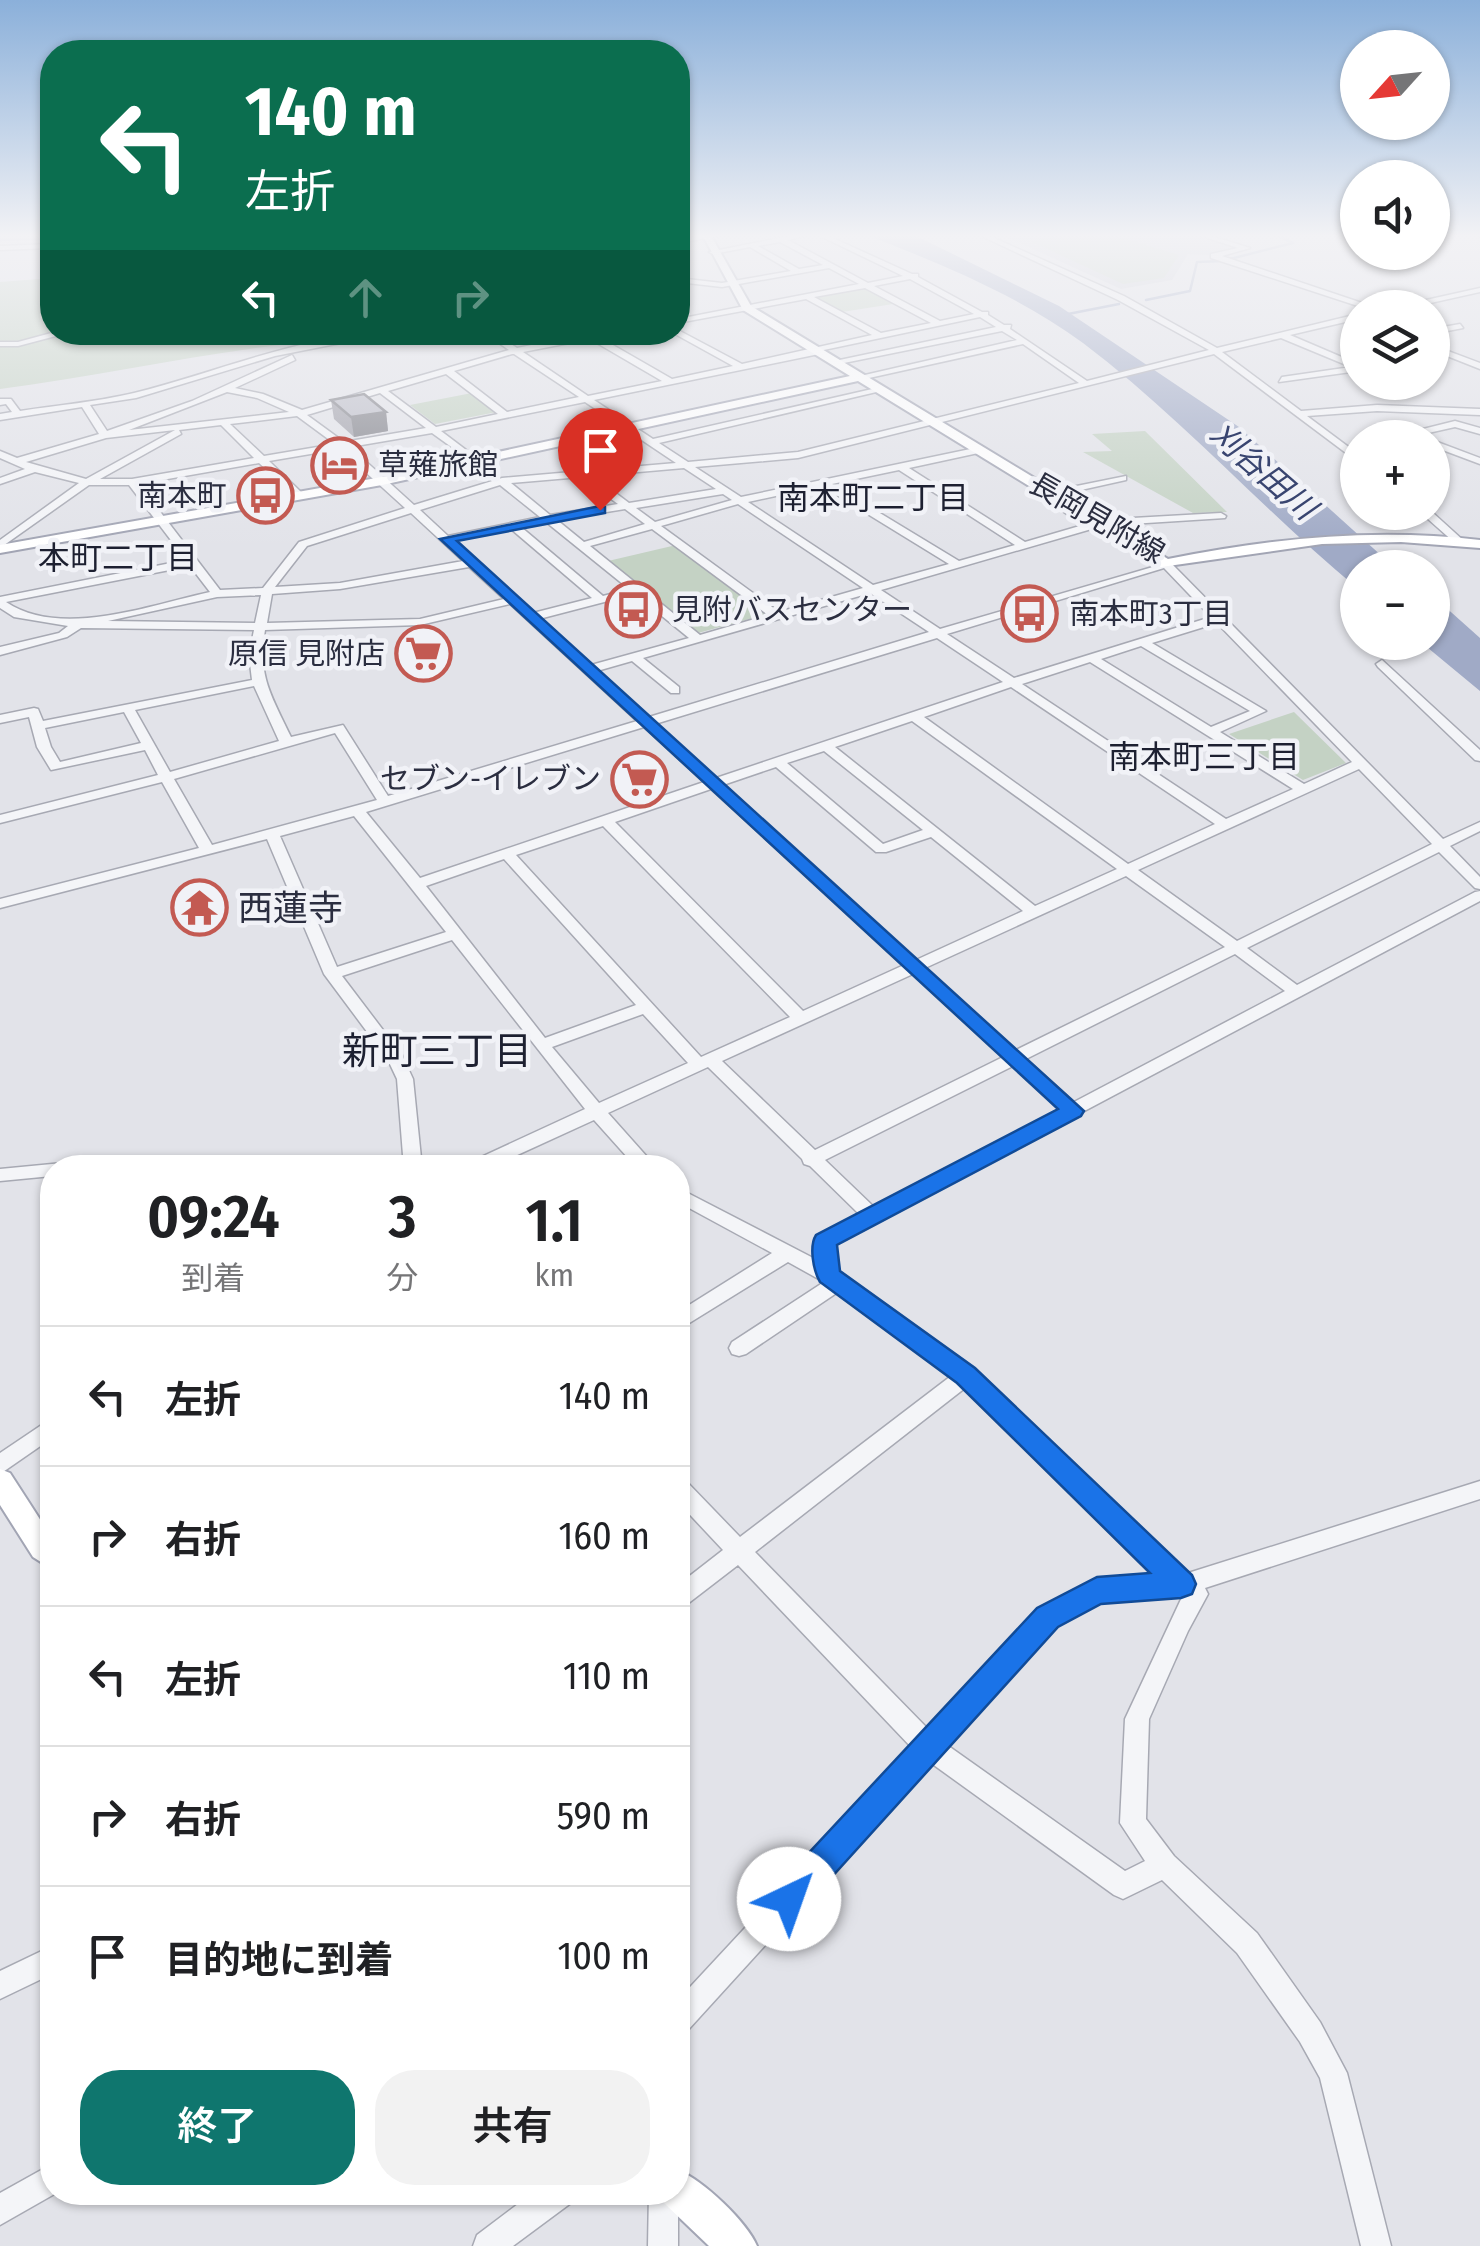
<!DOCTYPE html>
<html lang="ja">
<meta charset="utf-8">
<style>
:root{--surface:#fff;--page:#f2f2f2;--text:#202124;--muted:#757577;--line:#e0e0e0;--accent:#0f766e}
body{margin:0;font-family:"Fira Sans Condensed","Noto Sans JP",sans-serif;background:var(--page);color:var(--text);height:100vh;display:flex;flex-direction:column;font-size:38px;white-space:nowrap}
*{box-sizing:border-box;margin:0}
p{font-size:32px;color:var(--muted)}
.icon{flex:none;width:55px;height:55px;fill:none;stroke:currentColor;stroke-width:2;stroke-linecap:round;stroke-linejoin:round}
.map{position:relative;flex:1;overflow:hidden}
.details{position:absolute;left:40px;top:1155px;width:650px;height:1050px;display:flex;flex-direction:column;background:var(--surface);border-radius:40px;box-shadow:0 2px 8px #0004}
.details>*{flex:none}
.banner{position:absolute;left:40px;top:40px;width:650px;height:305px;border-radius:40px;box-shadow:0 2px 8px #0004;background:#0b6e4f;color:#fff;overflow:hidden}
.needle{width:65px;rotate:243deg}
.controls{position:absolute;left:1340px;top:30px;display:grid;gap:20px}
.controls a{display:grid;place-items:center;width:110px;height:110px;border-radius:50%;background:var(--surface);box-shadow:0 2px 8px #0004;font-size:50px}
.pin{position:absolute;display:grid;place-items:center;width:85px;height:85px;color:#fff;margin:-102px -42px;border-radius:50% 50% 50% 0;rotate:-45deg;box-shadow:0 0 10px #0007}
.pin .icon{rotate:45deg}
.me{position:absolute;width:110px;margin:-55px;rotate:42deg;stroke-linejoin:round;filter:drop-shadow(0 0 8px #0008)}
.turn{display:flex;align-items:center;gap:35px;height:210px;padding:0 40px;font-size:45px}
.turn .icon{width:130px;height:130px;stroke-width:2.5}
.turn b{display:block;font-size:70px;line-height:85px}
.lanes{display:flex;align-items:center;height:95px;padding:0 40px;background:#0003;justify-content:center;gap:50px;direction:ltr}
.lanes .off{opacity:.35}
.eta{display:flex;justify-content:space-evenly;align-items:center;height:170px;text-align:center}
.eta b{font-size:60px;font-weight:600;line-height:70px}
.button{display:flex;gap:20px;margin-top:auto;padding:20px 40px}
.button a{flex:1;height:115px;border-radius:40px;background:var(--accent);color:#fff;font-size:40px;font-weight:600;line-height:115px;text-align:center}
.button a+a{background:var(--page);color:var(--text)}
ul{padding:0;list-style:none}
li{display:flex;align-items:center;gap:30px;height:140px;padding:0 40px;border-top:2px solid var(--line)}
li div{flex:1}
li b{display:block;font-size:38px}
li em{font-style:normal}
.map>svg:first-child{display:block}
.built{fill:#d0d2db}
.green{fill:#c4d2c4}
.water{fill:#a0aac6}
.lines{fill:none;stroke-linecap:round;stroke-linejoin:round}
.stream{stroke:#a0aac6;stroke-width:2.5}
.minor-casing{stroke:#a7a9b3;stroke-width:3}
.major-casing{stroke:#a2a5b4;stroke-width:4}
.minor{fill:#f4f5f8;fill-rule:evenodd}
.major{fill:#fff;fill-rule:evenodd}
.wall{fill:#a3a3ad}
.shaded-wall{fill:#84858d}
.building{fill:#bdbec9;stroke:#84858d;stroke-width:2.5}
.route{fill:#1a73e8;stroke:#114b97;stroke-width:2.5}
.labels{text-anchor:middle;dominant-baseline:central;stroke-width:9;stroke-linejoin:round;paint-order:stroke}
.far-poi-label{font-size:30px;fill:#2b2e40;stroke:#f1f2f7;text-anchor:start}
.far-street-label{font-size:30px;fill:#2b2e40;stroke:#f1f2f7}
.far-water-label{font-size:32px;font-style:italic;fill:#394570;stroke:#f1f2f7}
.far-neighbourhood-label{font-size:32px;fill:#1d2031;stroke:#f1f2f7}
.poi-label{font-size:35px;fill:#2b2e40;stroke:#f1f2f7;text-anchor:start}
.neighbourhood-label{font-size:38px;fill:#1d2031;stroke:#f1f2f7}
</style>
<div class="map">
<svg width="1480" height="2246" viewBox="0 0 1480 2246">
<rect width="100%" height="100%" fill="#e2e3e9"/>
<path class="built" d="M1000,234H1196L1241,248L1207,255L1188,254L1172,280L1121,289Z"/>
<path class="green" d="M1068,234H1111L1179,255L1164,278L1123,284L1030,241Z
M52,278V332L464,333C411,349 350,338 296,343C196,354 99,376 0,389V282Z
M865,287L893,304L842,312L814,297Z
M472,393L497,412L435,424L410,405Z
M1145,431L1227,512L1193,513L1083,452L1112,451L1092,434Z
M672,546L679,547L768,614L698,633L608,561Z
M1294,712L1346,763L1303,780L1229,734Z"/>
<path class="water" d="M864,234H912L1059,306L1239,427L1394,567L1358,568L1357,588C1263,510 1181,417 1083,343C1018,295 939,263 864,234Z
M1433,596L1480,638V691L1422,643L1432,642Z"/>
<g class="lines">
<path class="stream" d="M0,240L52,238
M1146,300L1190,291L1197,262L1222,261L1293,243L1274,234
M1068,314L1119,304"/>
<defs>
<path id="minor" d="M705,234H730L678,243V239Z
M800,234H812L788,240L868,283L903,276L816,234H824L912,274H918V277L982,312H988V315L1004,325H1011L1010,329L1087,381L1209,350L1118,300L977,234H985L1124,296L1217,348L1358,314V319L1290,335L1358,364V371L1279,382L1282,377L1351,367L1281,338L1222,352L1301,411L1377,405L1480,409V415L1377,411L1307,416L1358,454V462L1214,354L798,458L695,467L741,497L980,447L985,450L983,452L909,468L1025,542L1083,525L1042,497V493L1126,476V480L1054,496L1095,524V528L881,590L940,629L1170,562L1443,839L1480,822V831L1450,846L1480,877V889L1475,888L1439,852L1247,948L1297,985L1475,892L1480,891V901L834,1244L838,1272L973,1370L1185,1574L1480,1481V1499L1205,1588L1208,1594L1188,1631L1149,1719L1146,1819L1174,1856L1257,1933L1320,2022L1347,2073L1391,2246H1361L1320,2078L1300,2042L1237,1953L1162,1880L1123,1899L1114,1895L931,1763L688,2030L678,2034V2000L912,1748L738,1565L686,1605L678,1608V1585L723,1550L678,1502V1479L686,1481L740,1537L951,1376L838,1292L746,1354L739,1356L732,1354L729,1348L732,1342L824,1282L788,1262L678,1330V1312L772,1253L678,1202V1188L817,1260L815,1241L817,1236L859,1214L810,1166L804,1164L802,1159L708,1067L608,1113L657,1168H637L594,1120L489,1168H463L466,1164L585,1109L452,940L342,976L402,1055L413,1079L422,1168H404L397,1079L388,1060L324,974L267,839L0,908V899L199,848L162,782L0,823V815L158,775L145,750L51,770L37,747L29,717L0,723V715L34,708L38,709L43,721L252,680L249,655L254,630L81,628L67,637L0,655V647L59,633L68,626L14,617L0,608V597L186,560L129,485H89L0,548V540L79,483L35,472L0,484V478L25,469L0,458V451L17,458L99,434L82,407L0,420V414L12,412L6,404L0,405V399H11L20,411C58,405 97,402 134,393C219,372 308,332 397,332L275,356L136,398L90,405L107,431L192,401L292,355L295,360L235,388L263,394L302,410L509,350L483,332H493L517,348L589,333L617,332L599,337L672,379L733,366L675,334L678,330L742,364L872,335L806,299L678,323V319L859,284L829,268L722,287L678,282V278L722,283L791,271L750,247L713,254L709,252ZM780,242L823,265L799,269L758,246ZM910,279L974,314L940,321L874,286ZM865,288L931,323L881,333L814,297ZM980,317L996,327L830,362L834,365L1002,331L1017,340L856,377L860,380L1023,344L1079,383L798,452L688,462L659,443L885,390L881,387L653,439L594,400L819,354V351ZM590,339L662,381L588,396L523,352ZM512,354H514L579,397L507,412L454,371ZM446,374L498,414L436,427L388,391ZM227,392L257,398L289,412L129,430ZM380,393L426,428L344,442L307,415ZM585,402L676,463L502,478L414,505L350,447L432,433L475,464L478,463V459L441,431ZM297,416L335,444L264,456L230,424ZM221,425L254,458L132,479H100L181,434L179,430ZM175,430L86,479L26,462L106,438ZM340,449L405,508L299,542L263,588L220,590L139,484L259,463L298,498L303,495L302,493L269,461ZM684,468L716,489L629,503L593,476ZM899,470L1015,545L959,561L832,484ZM581,477L618,504L550,515L511,483ZM500,485L540,517L448,536L420,510ZM822,486L949,564L873,585L748,502ZM723,494L732,500L655,522L636,508ZM738,504L863,588L779,612L661,526ZM625,509L645,524L584,542L557,520ZM411,513L463,561L340,583L275,587L307,546ZM546,522L629,589L603,596L521,527ZM511,529L592,598L533,613L453,541ZM652,529L768,615L700,635L590,546ZM190,566L210,592C150,605 61,639 6,602ZM469,567L504,599L420,619L267,623L272,594L340,589ZM1164,568L1211,617L1014,678L947,634ZM870,593L929,632L649,717L597,671L632,661L671,693H679V687L643,658ZM635,594L689,638L591,665L539,619ZM261,595L255,623L108,621L217,597ZM510,604L637,721L388,796L343,725L291,737C272,697 257,676 265,630L420,625ZM1217,623L1352,762L1304,784L1220,732L1266,711L1152,643ZM937,638L1003,682L716,778L655,724ZM1141,646L1250,711L1211,727L1101,659ZM1090,662L1293,789L1226,819L1022,684ZM254,686L279,741L170,772L135,710ZM1011,687L1215,824L1128,864L924,717ZM124,712L141,743L60,762L51,747L45,728ZM912,721L1117,869L1035,906L835,747ZM644,727L704,782L420,878L366,812ZM335,733L377,800L212,845L174,779ZM824,751L923,830L883,844L787,763ZM776,767L876,852H886L931,837L1023,911L916,960L723,785ZM1359,769L1432,844L1237,941L1138,870ZM711,789L904,965L803,1011L615,822ZM354,816L446,932L337,967L280,836ZM603,826L790,1017L701,1057L516,855ZM504,859L636,1005L545,1038L426,886ZM1126,876L1225,947L1016,1050L925,968ZM1235,954L1285,991L1074,1102L1026,1059ZM913,974L1003,1057L815,1150L722,1061ZM643,1014L688,1063L599,1103L552,1047ZM1013,1066L1060,1109L874,1207L825,1160ZM965,1388L1157,1576L1097,1581L1040,1610L929,1730L755,1552ZM1183,1595L1125,1719L1120,1823L1145,1861L1125,1871L947,1745L1056,1626L1100,1601Z
M1196,234H1205L1250,248L1222,256L1377,308H1364L1211,258V254L1238,248Z
M1473,234H1480V237L1474,235Z
M52,244V248L0,250V246Z
M1480,288V292L1408,308H1390Z
M1460,324L1463,328L1432,334V329Z
M55,332H71L18,346H0V342H18Z
M428,332H481L477,334Z
M1432,345L1480,363V369L1432,350Z
M1455,421L1480,428V434L1455,427L1406,438H1387Z
M1432,440L1480,458V464L1432,446Z
M1420,512H1432L1464,541L1455,543Z
M1221,513L1226,516L1225,518L1115,525L1110,522L1115,519Z
M1382,660L1480,750V761L1475,760L1378,667L1376,664Z
M73,1162L82,1168H52V1176L0,1181V1169Z
M52,1418V1438L0,1474V1453Z
M52,1946V1974L0,1999V1971Z
M52,2164V2192H58L0,2225V2193Z
M678,2188V2246H648L649,2192H678Z
M534,2192H575L571,2203L513,2246H473L477,2235Z"/>
<path id="major" d="M702,234H710L751,306L1168,559C1272,538 1374,528 1480,540V548L1401,542L1322,544L1161,567L858,381L382,485L0,553V545L382,477L850,376L743,310Z
M0,1469L10,1473L52,1538V1569L33,1557L0,1505Z
M678,2170C703,2180 747,2222 757,2246H709L664,2203L660,2192H678Z"/>
</defs>
<use href="#minor" class="minor-casing"/>
<use href="#major" class="major-casing"/>
<use href="#minor" class="minor"/>
<use href="#major" class="major"/>
</g>
<path class="wall" d="M331,400L386,412L388,431L354,437L334,419Z"/>
<path class="shaded-wall" d="M386,412L388,431L354,437L351,417Z"/>
<path class="building" d="M364,394L386,412L351,417L331,400Z"/>
<linearGradient id="sky" x2="0" y2="1"><stop stop-color="#8bb0da"/><stop offset="0.43" stop-color="#f2f2f5"/><stop offset="1" stop-color="#f2f2f5" stop-opacity="0"/></linearGradient>
<rect width="1480" height="548" fill="url(#sky)"/>
<path class="route" d="M600,506L605,507V513L457,541L1084,1111L1081,1116L837,1245L840,1271L975,1368L1192,1575L1196,1584L1192,1594L1181,1598L1101,1604L1058,1627L801,1911L789,1916L777,1911L772,1899L777,1887L1037,1608L1097,1577L1150,1573L957,1383L820,1282C813,1270 809,1246 816,1235L1058,1109L440,539Z"/>
<defs>
<symbol id="hotel-ring" viewBox="-11 -11 22 22"><circle r="9.5" fill="#f1f2f7" stroke="#c35a52" stroke-width="1.5"/><path d="M-6-4.5h1.5V1H6V5H4.5V3h-9V5H-6ZM-4 0a1.8 1.8 0 1 1 3.6 0ZM.5 0V-2.5h3Q6-2.5 6 0Z" fill="#c35a52"/></symbol>
<symbol id="bus-ring" viewBox="-11 -11 22 22"><circle r="9.5" fill="#f1f2f7" stroke="#c35a52" stroke-width="1.5"/><path d="M-5-6H5V4H4V6H2V4H-2V6H-4V4H-5ZM-3.5-4V0h7V-4ZM-3.5 1.2v1.5H-2V1.2ZM2 1.2v1.5H3.5V1.2Z" fill="#c35a52"/></symbol>
<symbol id="supermarket-ring" viewBox="-11 -11 22 22"><circle r="9.5" fill="#f1f2f7" stroke="#c35a52" stroke-width="1.5"/><path d="M-6-5.5h2.5l.6 2H6L4.5 2H-2.5L-4.4-4H-6ZM-1.5 3.2a1.3 1.3 0 1 0 .1 0ZM3 3.2a1.3 1.3 0 1 0 .1 0Z" fill="#c35a52"/></symbol>
<symbol id="temple-ring" viewBox="-11 -11 22 22"><circle r="9.5" fill="#f1f2f7" stroke="#c35a52" stroke-width="1.5"/><path d="M0-6L5-2H3V0L6.5 2.5H4V6H1.5V3h-3V6H-4V2.5H-6.5L-3 0V-2H-5Z" fill="#c35a52"/></symbol>
</defs>
<g fill-rule="evenodd">
<use href="#hotel-ring" x="308" y="434" width="63" height="63"/>
<use href="#bus-ring" x="234" y="464" width="63" height="63"/>
<use href="#bus-ring" x="602" y="578" width="63" height="63"/>
<use href="#bus-ring" x="998" y="582" width="63" height="63"/>
<use href="#supermarket-ring" x="392" y="622" width="63" height="63"/>
<use href="#supermarket-ring" x="608" y="748" width="63" height="63"/>
<use href="#temple-ring" x="168" y="876" width="63" height="63"/>
</g>
<g class="labels">
<g class="far-poi-label">
<text x="378" y="465">草薙旅館</text>
<text x="227" y="496" text-anchor="end">南本町</text>
<text x="672" y="610">見附バスセンター</text>
<text x="1069" y="614">南本町3丁目</text>
<text x="385" y="654" text-anchor="end">原信 見附店</text>
<text x="601" y="779" text-anchor="end">セブン-イレブン</text>
</g>
<g class="far-street-label">
<text transform="translate(1097 518) rotate(30)">長岡見附線</text>
</g>
<g class="far-water-label">
<text transform="translate(1263 471) rotate(41)">刈谷田川</text>
</g>
<g class="far-neighbourhood-label">
<text x="873" y="498">南本町二丁目</text>
<text x="118" y="558">本町二丁目</text>
<text x="1204" y="757">南本町三丁目</text>
</g>
<g class="poi-label">
<text x="238" y="908">西蓮寺</text>
</g>
<g class="neighbourhood-label">
<text x="437" y="1051">新町三丁目</text>
</g>
</g>
</svg>
<div class="controls">
<a><svg class="needle" viewBox="-14 -14 28 28"><path d="M0-13l5 13h-10z" fill="#e53935"/><path d="M0 13l5-13h-10z" fill="#757577"/></svg></a>
<a><svg class="icon" aria-label="sound" viewBox="0 0 24 24"><path d="M4 9h4l5-4v14l-5-4H4zM17 9q2 3 0 6"/></svg></a>
<a><svg class="icon" aria-label="layers" viewBox="0 0 24 24"><path d="M12 4l9 5-9 5-9-5zM3 14l9 5 9-5"/></svg></a>
<a>+</a>
<a>−</a>
</div>
<div class="pin" style="left:600px;top:510px;background:#d93025"><svg class="icon" aria-label="arrive" viewBox="0 0 24 24"><path d="M6 21V4h12l-3 4 3 4H6"/></svg></div>
<svg class="me" style="left:789px;top:1899px" viewBox="-20 -20 40 40"><circle r="19" fill="#fff"/><path d="M0-13L10 11 0 6-10 11z" fill="#1a73e8"/></svg>
<div class="banner">
<div class="turn"><svg class="icon" aria-label="left" viewBox="0 0 24 24"><path d="M17 20v-9H6M10 6l-5 5 5 5"/></svg><div><b>140 m</b>左折</div></div>
<div class="lanes"><svg class="icon" aria-label="left" viewBox="0 0 24 24"><path d="M17 20v-9H6M10 6l-5 5 5 5"/></svg><svg class="icon off" aria-label="ahead" viewBox="0 0 24 24"><path d="M12 20V5M6 11l6-6 6 6"/></svg><svg class="icon off" aria-label="right" viewBox="0 0 24 24"><path d="M7 20v-9h11M14 6l5 5-5 5"/></svg></div>
</div>
<section class="details">
<div class="eta">
<div><b>09:24</b><p>到着</p></div>
<div><b>3</b><p>分</p></div>
<div><b>1.1</b><p>km</p></div>
</div>
<ul>
<li><svg class="icon" aria-label="left" viewBox="0 0 24 24"><path d="M17 20v-9H6M10 6l-5 5 5 5"/></svg><div><b>左折</b></div><em>140 m</em></li>
<li><svg class="icon" aria-label="right" viewBox="0 0 24 24"><path d="M7 20v-9h11M14 6l5 5-5 5"/></svg><div><b>右折</b></div><em>160 m</em></li>
<li><svg class="icon" aria-label="left" viewBox="0 0 24 24"><path d="M17 20v-9H6M10 6l-5 5 5 5"/></svg><div><b>左折</b></div><em>110 m</em></li>
<li><svg class="icon" aria-label="right" viewBox="0 0 24 24"><path d="M7 20v-9h11M14 6l5 5-5 5"/></svg><div><b>右折</b></div><em>590 m</em></li>
<li><svg class="icon" aria-label="arrive" viewBox="0 0 24 24"><path d="M6 21V4h12l-3 4 3 4H6"/></svg><div><b>目的地に到着</b></div><em>100 m</em></li>
</ul>
<div class="button"><a>終了</a><a>共有</a></div>
</section>
</div>
